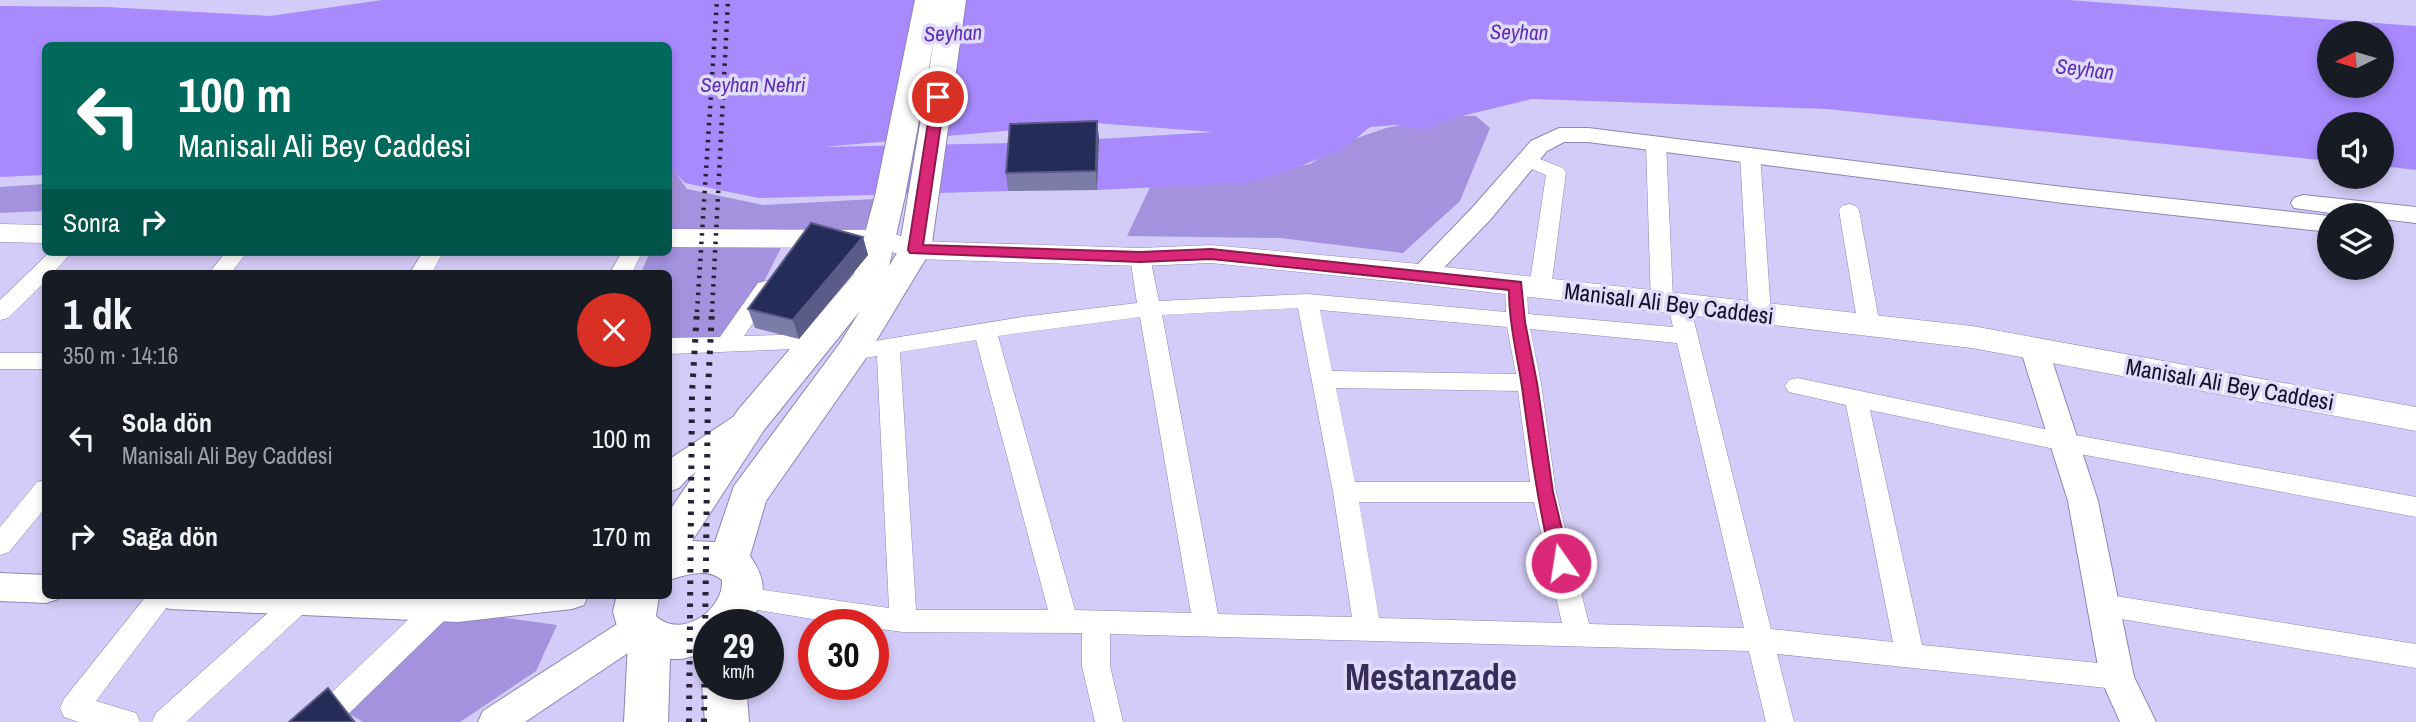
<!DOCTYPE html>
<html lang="tr">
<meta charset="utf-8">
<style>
:root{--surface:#171b24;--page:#20242c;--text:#f1f3f6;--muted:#9ea1a6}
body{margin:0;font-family:"Archivo Narrow",sans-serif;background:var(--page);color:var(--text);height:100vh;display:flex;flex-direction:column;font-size:26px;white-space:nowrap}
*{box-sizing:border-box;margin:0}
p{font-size:23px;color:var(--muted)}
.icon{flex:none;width:38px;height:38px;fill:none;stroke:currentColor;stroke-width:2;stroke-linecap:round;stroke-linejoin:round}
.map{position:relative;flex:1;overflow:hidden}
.panel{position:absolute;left:42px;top:270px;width:630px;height:329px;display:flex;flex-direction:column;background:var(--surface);border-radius:10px;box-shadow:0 4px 10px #0003}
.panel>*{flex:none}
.banner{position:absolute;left:42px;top:42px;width:630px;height:214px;border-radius:10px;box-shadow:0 4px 10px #0003;background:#00695c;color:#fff;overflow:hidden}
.needle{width:46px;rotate:265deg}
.controls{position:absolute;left:2317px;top:21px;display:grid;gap:14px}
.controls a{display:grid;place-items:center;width:77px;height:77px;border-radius:50%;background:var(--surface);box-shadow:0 4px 10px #0003;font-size:35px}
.speed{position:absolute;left:693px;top:609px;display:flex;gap:14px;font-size:35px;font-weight:700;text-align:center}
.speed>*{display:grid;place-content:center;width:91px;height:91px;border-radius:50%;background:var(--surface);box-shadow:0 4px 10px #0003;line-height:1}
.speed small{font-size:18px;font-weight:400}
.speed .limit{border:10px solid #d22;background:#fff;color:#111}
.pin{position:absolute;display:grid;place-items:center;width:60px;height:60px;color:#fff;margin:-30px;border:4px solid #fff;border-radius:50%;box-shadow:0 2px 7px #0007}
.me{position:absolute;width:77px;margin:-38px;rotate:347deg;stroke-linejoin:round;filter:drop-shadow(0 0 5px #0008)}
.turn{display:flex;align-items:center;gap:24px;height:147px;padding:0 21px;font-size:32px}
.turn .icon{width:91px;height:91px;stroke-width:2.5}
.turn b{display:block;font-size:49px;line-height:60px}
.then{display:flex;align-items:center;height:66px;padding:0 21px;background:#0003;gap:14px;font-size:26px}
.round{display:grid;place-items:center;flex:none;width:74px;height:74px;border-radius:37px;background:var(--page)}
.overview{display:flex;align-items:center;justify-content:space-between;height:119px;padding:0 21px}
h1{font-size:42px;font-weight:800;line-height:52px}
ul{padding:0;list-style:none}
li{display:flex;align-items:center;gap:21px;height:98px;padding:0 21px}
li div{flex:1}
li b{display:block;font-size:26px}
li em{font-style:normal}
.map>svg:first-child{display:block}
.green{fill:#a492de}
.water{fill:#a88afc;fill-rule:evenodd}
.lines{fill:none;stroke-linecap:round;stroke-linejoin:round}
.minor-casing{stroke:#8f84b8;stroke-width:1}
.tertiary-casing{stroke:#8f84b8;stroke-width:2}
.secondary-casing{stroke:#8f84b8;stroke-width:1}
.primary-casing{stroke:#8f84b8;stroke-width:2}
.minor{fill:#fff;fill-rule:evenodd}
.tertiary{fill:#fff;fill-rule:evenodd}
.secondary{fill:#fff;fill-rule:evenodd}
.primary{fill:#fff;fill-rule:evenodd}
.rail-far1{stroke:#272238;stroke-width:4.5;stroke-dasharray:2.5 6;stroke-linecap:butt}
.rail{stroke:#272238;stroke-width:6;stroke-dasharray:3.5 8;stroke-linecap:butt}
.wall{fill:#7c7ca8}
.shaded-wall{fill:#5a5c87}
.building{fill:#252c57;stroke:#5a5c87;stroke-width:2}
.route{fill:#db2777;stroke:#8e194d;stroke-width:2}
.labels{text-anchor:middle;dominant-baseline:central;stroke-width:7;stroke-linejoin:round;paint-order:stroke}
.far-water-label{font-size:21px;font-style:italic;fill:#5e2eb1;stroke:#e1dbfc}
.street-label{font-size:23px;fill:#140f22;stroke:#e1dbfc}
.near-district-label{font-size:37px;font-weight:bold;fill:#382d59;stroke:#e1dbfc}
</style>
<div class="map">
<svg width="2416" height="722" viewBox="0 0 2416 722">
<rect width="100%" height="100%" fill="#d4ccf8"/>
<path class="green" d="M1447,116H1476L1490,128L1460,201L1403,253L1280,238L1127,236L1151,185L1227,177L1310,164L1351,140L1386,128Z
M668,162L687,189L763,205L875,199L865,229L775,233L669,231Z
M45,184V211L0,213V187Z
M669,242L781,248L735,339L669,343L668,273H641L650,252H668Z
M442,609L557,625L536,671L460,722H363L341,709Z"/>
<path class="water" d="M382,0H2068L2416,26V170L2382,166V124H2329V161L1827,109L1532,99L1453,118L1425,130L1397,125L1370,127L1342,150L1276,175L1244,183L1097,190L1099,139L1213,132L1095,123L823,147L1013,143L1008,191L759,198L685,183L668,165V46H46L45,175L0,177V6L107,7L270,16ZM2329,33H2382V86H2329Z"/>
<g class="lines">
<defs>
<path id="minor" d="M1656,137L1666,143L1673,299L1687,300L1690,305L1771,629L1893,642L1846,405L1789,392L1785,386L1789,380L1797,378L2064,433L2416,497V517L2064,451L1870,410L1922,645L2117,665L2127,668L2131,677L2127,686L2117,689L1777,654L1794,722H1766L1749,651L1110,634V666L1123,722H1095L1082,666V633L903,632L873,628V625H850L733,606L729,598L733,590L742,587L889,608L877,356L852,360L844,358L841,352L844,346L1022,317L1137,303L1130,257L1133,252H1147L1150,257L1159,301L1307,294L1506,312L1505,286L1508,281H1524L1527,286L1528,314L1673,327L1669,309H1654L1651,304L1646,143ZM1298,308L1333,492L1352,617L1218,614L1162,315ZM1320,310L1507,327L1516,374L1332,371ZM1140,317L1191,613L1075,610L998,336ZM1530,329L1677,343L1744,628L1589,624L1556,492L1541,383ZM976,340L1048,610H916L900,352ZM1336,388L1518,391L1530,482H1355ZM1359,502H1534L1562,623L1379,618Z
M1750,148L1760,154L1771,314L1768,319L1760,321L1752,319L1749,314L1740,154Z
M1527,154L1563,168L1566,172L1551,288L1548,293L1540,295L1532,293L1529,288L1546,175L1520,164L1517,160Z
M1849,204L1856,206L1859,210L1880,326L1877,331L1869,334L1861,331L1858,326L1839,210L1842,206Z
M50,252H72L53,273H46V281L8,318L0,320V300Z
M226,252H247L231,273H209Z
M423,252H443L432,273H410Z
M622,252H642L632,273H610Z
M766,281L774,283L777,288L744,336L813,334L821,336L824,342L821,348L668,354V338L720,337L758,283Z
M0,353H46V369H0Z
M46,480V507L9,552L0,555V527L37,482Z
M2103,594L2416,644V668L2103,616L2093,613L2090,605L2093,597Z
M147,595H176L96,701L136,713L140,722H79L64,717L60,708L64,699Z
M288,595H319L315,603L186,722H152L156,713Z
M440,596L450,599L453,607L450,615L340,722H306L310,713L430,599Z"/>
<path id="tertiary" d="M1559,128H1588L2063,187L2329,216V232L2063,203L1588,142H1564L1547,151L1490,220L1432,280L1423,283L1414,280L1410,274L1414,268L1472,208L1531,141Z
M2303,195L2416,207V223L2382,219V215H2345L2294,208L2291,203L2294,198Z
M2034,338L2044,341L2048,348L2098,501L2134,677L2156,722H2120L2100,677L2068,501L2020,348L2024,341Z
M746,412L756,415L761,423L756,431L689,477L679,488L668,492V460L736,415Z
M0,573L46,575V595H59L58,599L46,603L0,601Z
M154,595H588L584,605L572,609L458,622L170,609L158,605Z
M640,613L652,617L657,627L652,637L525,722H478L483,711L628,617Z"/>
<path id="secondary" d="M0,224L46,225V243L0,242Z
M668,229L881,230L917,241L1140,248L1211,245L1409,263L1972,326L2416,407V431L1972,348L1409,283L1211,263L1140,266L915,259L879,248L668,247Z"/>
<path id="primary" d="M915,0H966L931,250L864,361L766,501L750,556C768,581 767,600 747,625H709V652L682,659H670L668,722H624L628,643L616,623L613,611L617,595H659L656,616C681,640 724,610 722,580C707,567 686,575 668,580V513L738,410L854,274L875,196ZM935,34L899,250L889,266L905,196ZM860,311L840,343L734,486L715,542L692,541L764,430Z
M709,670V684H746L749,722H705L702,684Z"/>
</defs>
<use href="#minor" class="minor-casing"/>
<use href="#tertiary" class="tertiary-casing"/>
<use href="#secondary" class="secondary-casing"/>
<use href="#primary" class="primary-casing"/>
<use href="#minor" class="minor"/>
<use href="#tertiary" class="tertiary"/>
<use href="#secondary" class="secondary"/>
<use href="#primary" class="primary"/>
<path class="rail-far1" d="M697,312L717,0
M712,312L728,0"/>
<path class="rail" d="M689,722L692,394L697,310
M704,722L708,390L712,310"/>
</g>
<path class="wall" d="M1097,121L1099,139L1097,190L1008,191L1006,173Z
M863,237L868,255L799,339L755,328L748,309Z"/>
<path class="shaded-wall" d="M1097,121L1099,139L1097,190L1096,171Z
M863,237L868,255L799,339L793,320Z
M328,688L343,706L356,722H354Z"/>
<path class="building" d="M1097,121L1096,171L1006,173L1010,124Z
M811,223L863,237L793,320L748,309Z
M328,688L354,722H289Z"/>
<path class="route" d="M938,93L945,97L923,245L1140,252L1211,249L1521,282L1525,322L1537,383L1553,492L1570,563L1568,569L1561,571L1555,569L1552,563C1538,505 1530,446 1522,387C1517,354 1509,323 1509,290L1211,259L1140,262L910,253L908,250L932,97Z"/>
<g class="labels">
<g class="far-water-label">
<text transform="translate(1519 32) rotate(1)">Seyhan</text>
<text transform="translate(953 33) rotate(-2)">Seyhan</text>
<text transform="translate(2085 69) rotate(7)">Seyhan</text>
<text x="753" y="84">Seyhan Nehri</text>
</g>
<g class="street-label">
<text transform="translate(1669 303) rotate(7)">Manisalı Ali Bey Caddesi</text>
<text transform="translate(2230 384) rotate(10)">Manisalı Ali Bey Caddesi</text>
</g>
<g class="near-district-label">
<text x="1431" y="677">Mestanzade</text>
</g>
</g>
</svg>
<div class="controls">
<a><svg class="needle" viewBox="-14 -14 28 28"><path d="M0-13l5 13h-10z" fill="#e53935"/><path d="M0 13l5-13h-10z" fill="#9ea1a6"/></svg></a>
<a><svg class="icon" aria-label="sound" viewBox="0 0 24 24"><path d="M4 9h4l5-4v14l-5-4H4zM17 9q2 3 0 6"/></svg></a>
<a><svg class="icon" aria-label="layers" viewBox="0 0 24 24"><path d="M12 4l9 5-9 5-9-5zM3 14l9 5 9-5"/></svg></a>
</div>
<div class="speed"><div>29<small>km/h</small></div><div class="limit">30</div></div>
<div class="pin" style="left:938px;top:97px;background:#d93025"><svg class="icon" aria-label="arrive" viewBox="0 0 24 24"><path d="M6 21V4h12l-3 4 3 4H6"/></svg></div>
<svg class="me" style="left:1561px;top:563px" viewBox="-20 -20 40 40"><circle r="17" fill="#db2777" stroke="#fff" stroke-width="3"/><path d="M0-11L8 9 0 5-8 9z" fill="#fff"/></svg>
<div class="banner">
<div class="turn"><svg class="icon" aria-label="left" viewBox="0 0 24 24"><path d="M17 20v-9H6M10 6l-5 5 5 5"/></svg><div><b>100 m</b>Manisalı Ali Bey Caddesi</div></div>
<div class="then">Sonra<svg class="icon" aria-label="right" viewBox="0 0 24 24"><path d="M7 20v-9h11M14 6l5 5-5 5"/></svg></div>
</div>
<section class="panel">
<div class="overview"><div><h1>1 dk</h1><p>350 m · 14:16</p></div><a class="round" style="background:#d93025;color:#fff"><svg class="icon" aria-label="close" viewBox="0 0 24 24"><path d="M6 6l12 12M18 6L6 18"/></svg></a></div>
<ul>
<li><svg class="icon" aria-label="left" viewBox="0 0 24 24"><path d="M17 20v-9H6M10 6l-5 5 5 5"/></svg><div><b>Sola dön</b><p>Manisalı Ali Bey Caddesi</p></div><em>100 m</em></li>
<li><svg class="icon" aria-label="right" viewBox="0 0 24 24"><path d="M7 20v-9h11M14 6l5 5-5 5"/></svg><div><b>Sağa dön</b></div><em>170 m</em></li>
</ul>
</section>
</div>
